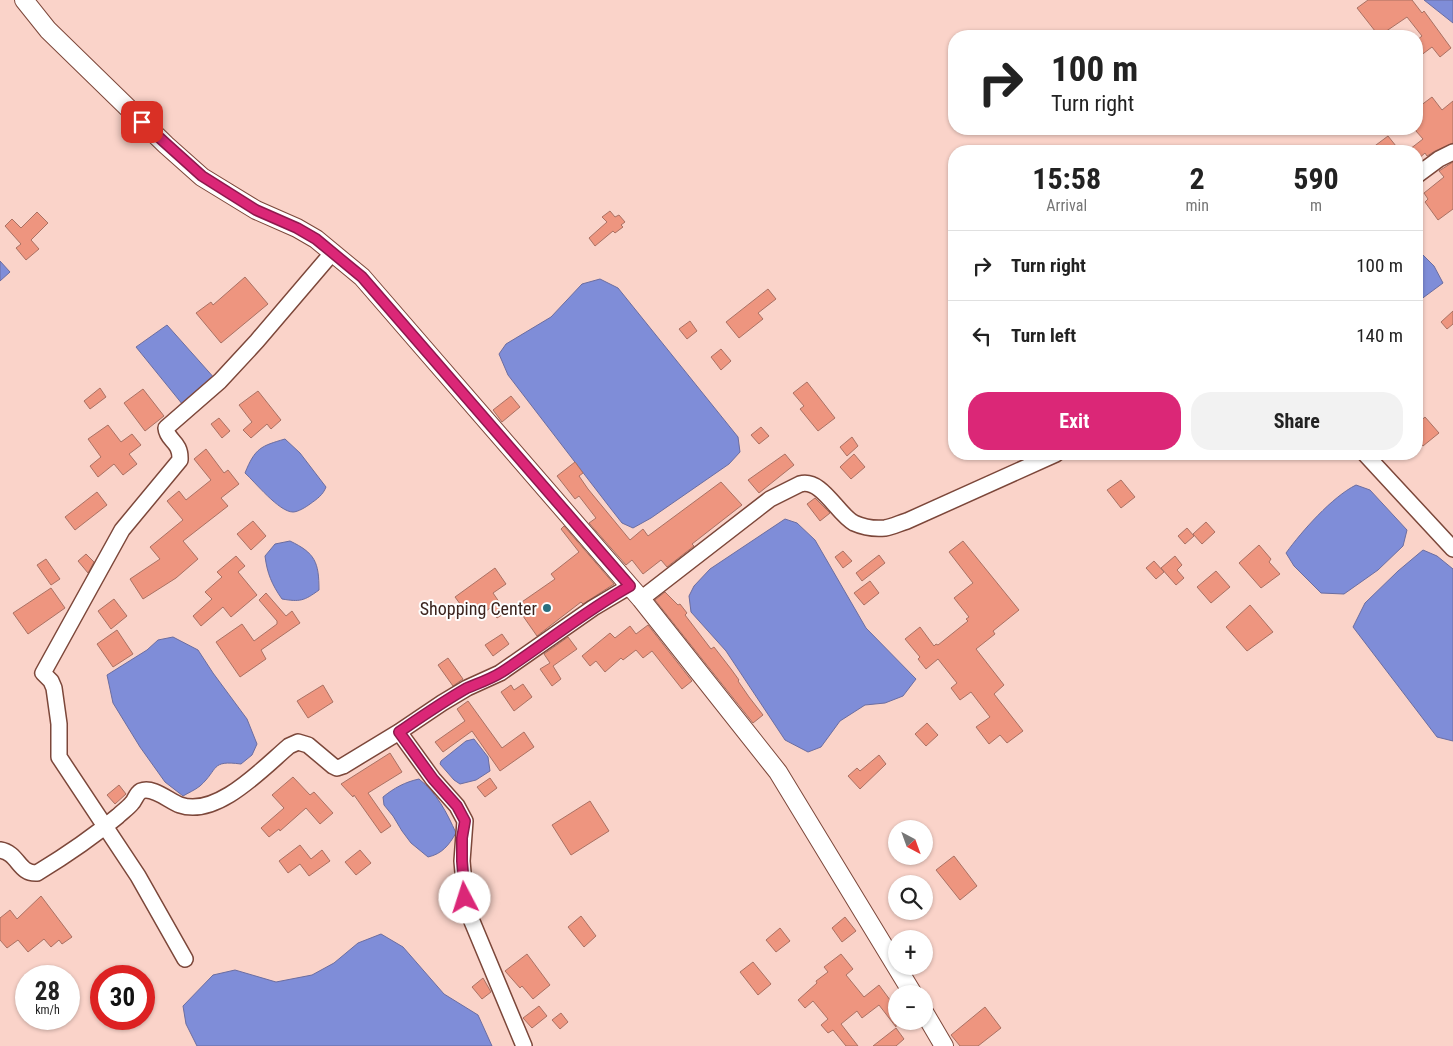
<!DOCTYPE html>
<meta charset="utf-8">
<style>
:root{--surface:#fff;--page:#f2f2f2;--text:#222;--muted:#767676;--line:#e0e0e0;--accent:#db2777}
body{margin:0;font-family:"Roboto Condensed",sans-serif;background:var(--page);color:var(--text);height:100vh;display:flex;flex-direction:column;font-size:19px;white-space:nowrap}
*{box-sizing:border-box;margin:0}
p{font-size:16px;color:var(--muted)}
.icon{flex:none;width:28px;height:28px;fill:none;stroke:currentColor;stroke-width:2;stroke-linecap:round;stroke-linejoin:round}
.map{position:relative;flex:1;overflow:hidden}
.panel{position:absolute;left:948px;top:145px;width:475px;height:315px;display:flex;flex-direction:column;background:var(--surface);border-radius:20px;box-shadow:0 1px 4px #0004}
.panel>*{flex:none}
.hud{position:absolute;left:948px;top:30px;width:475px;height:105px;border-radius:20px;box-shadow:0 1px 4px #0004;background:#fff;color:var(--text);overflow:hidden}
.needle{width:32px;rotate:139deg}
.controls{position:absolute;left:888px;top:820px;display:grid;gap:10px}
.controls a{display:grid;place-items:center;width:45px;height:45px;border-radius:50%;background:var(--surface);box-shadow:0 1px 4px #0004;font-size:25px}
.speed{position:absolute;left:15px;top:965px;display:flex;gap:10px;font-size:25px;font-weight:700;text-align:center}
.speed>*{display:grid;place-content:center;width:65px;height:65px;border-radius:50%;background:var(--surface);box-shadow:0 1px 4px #0004;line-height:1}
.speed small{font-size:12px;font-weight:400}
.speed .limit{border:8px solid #d22;background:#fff;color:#111}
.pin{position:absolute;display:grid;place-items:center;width:42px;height:42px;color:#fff;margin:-21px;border-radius:10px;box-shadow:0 2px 8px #0006}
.me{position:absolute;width:55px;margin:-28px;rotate:355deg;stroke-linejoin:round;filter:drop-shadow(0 0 4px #0008)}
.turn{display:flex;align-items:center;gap:18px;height:105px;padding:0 20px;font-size:22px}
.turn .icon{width:65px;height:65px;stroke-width:2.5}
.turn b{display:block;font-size:35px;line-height:42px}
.eta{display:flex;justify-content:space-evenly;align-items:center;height:85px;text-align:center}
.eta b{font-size:30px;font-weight:700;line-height:35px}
.cta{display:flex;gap:10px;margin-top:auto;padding:10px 20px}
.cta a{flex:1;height:58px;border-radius:20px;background:var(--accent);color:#fff;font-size:20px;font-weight:700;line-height:58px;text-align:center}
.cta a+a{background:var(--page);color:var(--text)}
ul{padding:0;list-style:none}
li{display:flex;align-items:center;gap:15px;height:70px;padding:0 20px;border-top:1px solid var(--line)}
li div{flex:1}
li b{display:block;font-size:19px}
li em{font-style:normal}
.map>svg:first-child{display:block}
.water{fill:#7f8dd8;stroke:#6b6da0}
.building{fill:#ee957f;stroke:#aa7163}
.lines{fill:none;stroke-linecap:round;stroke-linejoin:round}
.minor-casing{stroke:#7c473a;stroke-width:18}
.tertiary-casing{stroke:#7c473a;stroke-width:20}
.minor{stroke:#fff;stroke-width:15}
.tertiary{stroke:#fff;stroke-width:18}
.route-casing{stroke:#8e194d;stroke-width:12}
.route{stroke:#db2777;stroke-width:9}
.poi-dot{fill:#2a6f7f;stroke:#fefefe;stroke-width:2}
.labels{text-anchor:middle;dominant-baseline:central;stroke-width:4;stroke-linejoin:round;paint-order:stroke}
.poi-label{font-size:18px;fill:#3b231d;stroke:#fefefe;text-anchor:end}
</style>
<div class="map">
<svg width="1453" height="1046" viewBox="0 0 1453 1046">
<rect width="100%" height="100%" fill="#fad3c9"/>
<path class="water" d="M1424,0H1453V23Z
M1416,248L1434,266L1443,283L1416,303Z
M0,261L10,272L0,281Z
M600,279L618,288L738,437L740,452L729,464L651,518L633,528L622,523L611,509L508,375L499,354L506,344L551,317L582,284Z
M167,325L216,380L183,405L136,347Z
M285,439L300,453L326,487C323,495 317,499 310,504C306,507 298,512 293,512C279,512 255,482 245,473C255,448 261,446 285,439Z
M1356,485L1370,490L1407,530L1403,546L1378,570L1344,594L1321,593L1294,566L1286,553C1302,531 1332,497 1356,485Z
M785,519L797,523L815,540L866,628L916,679L903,696L885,703L865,705L840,721L821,747L808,752L785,740L726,651L691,612L689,596L694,586L710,569Z
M290,541C315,553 319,562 319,590C304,601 300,602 282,599C272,585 267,573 265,556L275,544Z
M1423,550L1437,556L1453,569V741L1437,737L1353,627L1365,603L1398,571Z
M173,637L198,650L213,673L247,719L257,744L252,755L241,764C210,760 219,769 200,786C195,790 188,793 183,796L165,782L140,747L113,703L107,675L147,650L158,640Z
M474,739L488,757L490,771L476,780L460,784L454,780L440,764L441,761L466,741Z
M419,779C437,793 447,813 456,833C449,845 442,854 428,857L411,843L402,831L393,816L384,805L383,797C394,788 405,782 419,779Z
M381,934L403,947L444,994L478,1015L492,1046H197L186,1024L183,1006L213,975L235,970L276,982L312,975L334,963L358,943Z"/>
<path class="building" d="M1368,0H1412L1422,13L1424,11L1451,48L1440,57L1432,47L1416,59V41L1422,36L1407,17L1379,36L1357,8Z
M1432,97L1442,110L1453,101V143L1435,151L1427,156L1425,153L1418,159L1416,151H1412L1410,149L1423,139L1416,131V109Z
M1388,136L1400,151H1368Z
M1453,162V209L1438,220L1425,202L1428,199L1424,193L1444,177L1439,171Z
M610,211L615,217L619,215L625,222L621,225L623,227L615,233L613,231L595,246L589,238L607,222L602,217Z
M37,212L48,223L31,240L39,249L26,260L16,248L21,244L5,226L12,219L21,228Z
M245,277L268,304L221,343L196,313L211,302L213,305Z
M768,289L776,299L758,313L763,319L739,338L726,322Z
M1453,311V324L1447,329L1441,322Z
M690,321L697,331L687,339L679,329Z
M721,349L731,361L721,370L711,357Z
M807,382L835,418L818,431L800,409L804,406L793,393Z
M100,388L106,397L90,409L84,401Z
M143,389L164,416L145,431L124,403Z
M258,391L281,420L271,429L267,424L251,438L243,430L252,422L239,405Z
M511,396L520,407L502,422L493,410Z
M1425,417L1439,433L1423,446L1416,438V425Z
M219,418L230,431L222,438L211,424Z
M108,425L121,442L132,434L141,445L129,454L137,464L123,475L114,464L98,477L90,466L101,457L88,439Z
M761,427L769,436L759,444L751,435Z
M852,437L858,446L847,456L840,447Z
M206,449L224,473L228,470L239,484L221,498L228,506L183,541L198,559L176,578L143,599L130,579L160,559L150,547L183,520L167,501L179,491L186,500L211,480L194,459Z
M785,454L794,465L759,493L748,480Z
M854,454L865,467L851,479L840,467Z
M575,462L583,473L579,476L588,489L630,540L643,529L648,536L721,482L742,505L692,544L694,546L667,567L661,560L643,574L632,560L626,565L589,523L596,518L579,496L575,499L557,476Z
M1121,480L1135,497L1121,508L1107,490Z
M97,492L107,505L75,530L65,517Z
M815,498L830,513L820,521L807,504Z
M253,521L266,536L251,550L237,534Z
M1206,522L1215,532L1202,544L1193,534Z
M564,526L614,584L583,604L581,602L537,636L516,606L555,579L551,574L579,552L561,529Z
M1187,528L1194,536L1185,544L1178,536Z
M963,541L1019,610L993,631L995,634L976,649L1004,685L994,694L1023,731L1007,743L1000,735L989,744L976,727L990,717L971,692L960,700L951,688L957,683L938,659L926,669L918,659L920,657L905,639L920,627L934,646L936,644L938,645L968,621L966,619L969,617L954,598L973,583L949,552Z
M1259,545L1271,559L1269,562L1280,574L1261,588L1239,563Z
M843,551L852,561L843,568L835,557Z
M86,554L94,562L88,573L78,561Z
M879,555L885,563L862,581L856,573Z
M236,556L245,566L238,572L257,595L231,617L223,607L201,626L193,616L212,599L205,592L222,577L217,572Z
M1175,556L1182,565L1177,570L1184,578L1176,585L1161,568Z
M46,559L60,579L51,585L37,565Z
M1154,561L1164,572L1156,579L1146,568Z
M495,568L506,584L493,593L506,612L497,618L490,608L480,616L473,606L466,612L455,597Z
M1216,571L1230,587L1211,603L1197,587Z
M870,581L879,593L864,605L854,593Z
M51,588L65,608L28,634L13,613Z
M665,592L678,605L680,604L687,613L685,615L711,649L714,647L731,669L739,680L738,681L749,697L763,715L753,723L655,600Z
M266,593L286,616L292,611L300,623L261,650L266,659L240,677L216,642L242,624L254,641L277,624V621L259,600Z
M114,599L127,616L111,629L98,611Z
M1250,605L1273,632L1247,651L1226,627Z
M648,625L692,681L682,689L652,651L643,658L636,650L623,660L621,658L605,672L596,661L590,666L582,656L610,633L615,638L630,626L636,634Z
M117,630L133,654L113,667L97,644Z
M502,634L509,644L493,656L485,645Z
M568,637L577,649L553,666L561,679L552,686L540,669L550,663L544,654Z
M448,658L463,679L453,686L438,665Z
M523,684L532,697L514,711L501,692L511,685L514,690Z
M323,685L333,702L308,718L297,701Z
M468,701L502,748L524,732L534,747L500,771L472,731L443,752L435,742L465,721L457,709Z
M927,723L938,735L926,746L915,734Z
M390,753L402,772L368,793L391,826L381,833L354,795L353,797L341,784Z
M879,755L886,764L860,789L848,776L857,768L860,771Z
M293,777L310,795L314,792L333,813L320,824L306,808L280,831L279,829L269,837L261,828L284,808L272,795Z
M490,778L497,788L485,797L477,787Z
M119,785L126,794L115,804L107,795Z
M590,801L609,831L571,855L552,825Z
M300,845L311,859L322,850L330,861L309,876L300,864L288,873L279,861Z
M360,850L371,863L356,875L345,862Z
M954,856L977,886L960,900L936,870Z
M41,896L72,937L62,944L59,940L51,947L44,939L28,952L18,940L7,948L0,940V918L10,910L17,919Z
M581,916L596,936L584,947L568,927Z
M845,917L856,931L842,942L832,928Z
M780,928L790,941L776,952L766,940Z
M527,954L550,985L533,999L522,986L520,988L505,971Z
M841,954L853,969L846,975L864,997L879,985L896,1008V1027L879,1005L862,1018L857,1011L841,1024L858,1046H846L833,1030L828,1033L821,1025L828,1019L813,1001L805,1008L798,1000L817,983L816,981L828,972L824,967Z
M753,962L771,984L758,995L740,972Z
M483,978L491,992L482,999L472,987Z
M539,1006L547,1016L532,1028L523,1018Z
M985,1007L1001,1028L978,1046H960L951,1035Z
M561,1013L568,1022L560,1029L552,1020Z
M896,1028L904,1039L896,1046H873Z"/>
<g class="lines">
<defs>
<path id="minor" d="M1416,176L1439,159L1453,152
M1365,454L1453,549
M641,599L770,499L800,484C822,478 837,514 854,523C863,527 875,529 885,528C892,527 900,523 907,521L1056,454
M399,732L433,779L457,806L465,821L462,861L466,907L524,1046
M0,850C19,853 18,874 37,873C65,856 93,837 118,816C122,812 128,808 132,803C135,800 136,794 141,791C153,786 169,801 180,805C217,818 263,768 289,746L298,742L308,745L333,766L337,768L343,766L399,732L442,703L467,688L500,673L593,608L630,586
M185,959L138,876L59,757V724L54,688L51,681L43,673L122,530L180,460C181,441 167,441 166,428L220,381L257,341L333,252"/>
<path id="tertiary" d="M24,0L48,30L166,145L202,177L256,210L297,228L316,239L362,277L641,599L778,772L913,994
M924,1012L944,1046"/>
</defs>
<use href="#minor" class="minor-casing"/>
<use href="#tertiary" class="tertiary-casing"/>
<use href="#minor" class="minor"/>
<use href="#tertiary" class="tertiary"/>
</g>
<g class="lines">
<defs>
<path id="route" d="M142,122L202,176L256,210L297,228L316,239L362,277L630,586C585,611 545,644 502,672C491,679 479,683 467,688C444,701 421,717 399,732L433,779L457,806L465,821L462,838V861L465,898"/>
</defs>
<use href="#route" class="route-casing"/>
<use href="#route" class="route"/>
</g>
<circle class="poi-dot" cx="547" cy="608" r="5"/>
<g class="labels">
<g class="poi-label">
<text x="537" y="608">Shopping Center</text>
</g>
</g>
</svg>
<div class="controls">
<a><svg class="needle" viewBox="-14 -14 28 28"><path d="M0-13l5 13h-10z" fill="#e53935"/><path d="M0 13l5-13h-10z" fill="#767676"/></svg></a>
<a><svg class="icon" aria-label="search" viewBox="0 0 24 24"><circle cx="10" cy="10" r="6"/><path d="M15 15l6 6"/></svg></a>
<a>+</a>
<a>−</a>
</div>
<div class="speed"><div>28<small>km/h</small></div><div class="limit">30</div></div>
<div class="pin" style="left:142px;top:122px;background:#d93025"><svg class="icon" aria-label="arrive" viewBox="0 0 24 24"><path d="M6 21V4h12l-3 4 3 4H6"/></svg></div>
<svg class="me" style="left:465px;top:898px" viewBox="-20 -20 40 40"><circle r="19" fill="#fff"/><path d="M0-13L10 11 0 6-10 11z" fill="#db2777"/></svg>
<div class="hud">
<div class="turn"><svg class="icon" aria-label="right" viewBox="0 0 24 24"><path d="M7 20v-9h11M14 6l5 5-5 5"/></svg><div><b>100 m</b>Turn right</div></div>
</div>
<section class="panel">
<div class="eta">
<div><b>15:58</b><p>Arrival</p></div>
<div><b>2</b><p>min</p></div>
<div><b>590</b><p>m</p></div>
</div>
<ul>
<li><svg class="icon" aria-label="right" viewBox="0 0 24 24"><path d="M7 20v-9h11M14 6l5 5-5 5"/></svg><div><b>Turn right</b></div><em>100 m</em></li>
<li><svg class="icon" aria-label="left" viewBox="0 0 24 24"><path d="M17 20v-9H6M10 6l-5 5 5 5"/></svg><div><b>Turn left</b></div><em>140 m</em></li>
</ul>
<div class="cta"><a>Exit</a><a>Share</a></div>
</section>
</div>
